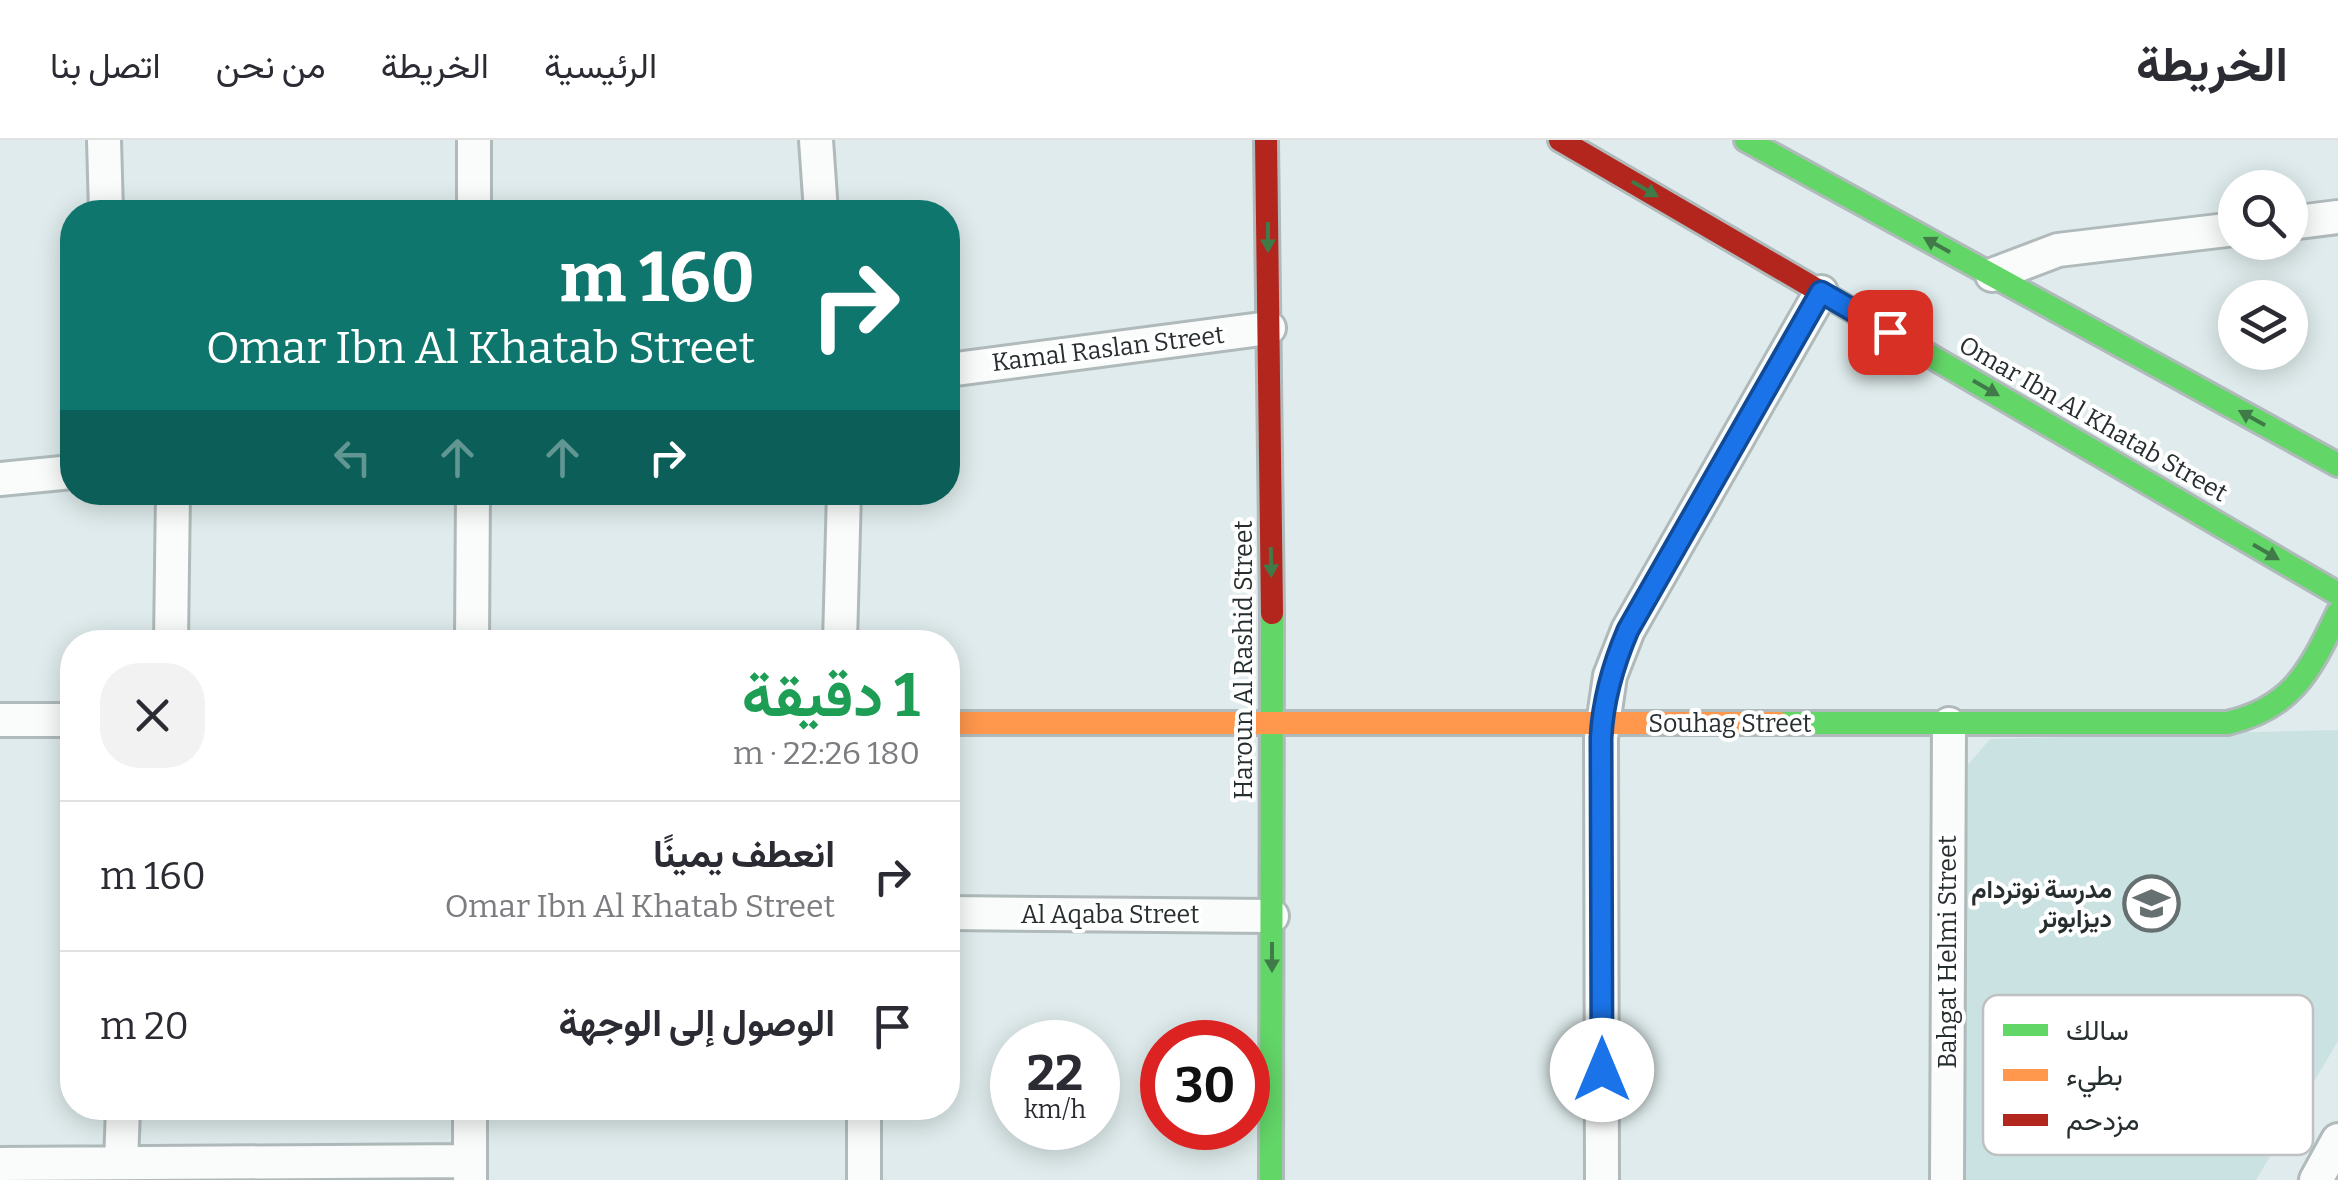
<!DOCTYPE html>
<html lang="ar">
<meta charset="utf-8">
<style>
:root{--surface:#fff;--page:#f2f2f3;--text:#2b2b33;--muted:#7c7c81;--line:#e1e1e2}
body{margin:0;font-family:Bitter,Vazirmatn,serif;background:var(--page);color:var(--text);direction:rtl;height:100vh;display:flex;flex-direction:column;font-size:38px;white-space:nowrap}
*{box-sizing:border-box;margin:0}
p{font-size:32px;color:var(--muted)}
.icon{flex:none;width:55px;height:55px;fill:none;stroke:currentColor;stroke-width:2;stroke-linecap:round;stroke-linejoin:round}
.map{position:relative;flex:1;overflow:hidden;direction:ltr}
.side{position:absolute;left:60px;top:490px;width:900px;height:490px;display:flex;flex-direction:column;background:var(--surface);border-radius:40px;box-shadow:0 5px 25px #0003;direction:rtl}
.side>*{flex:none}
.hud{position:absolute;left:60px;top:60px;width:900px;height:305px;border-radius:40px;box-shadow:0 5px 25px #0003;direction:rtl;background:#0f766e;color:#fff;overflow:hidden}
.controls{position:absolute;left:2218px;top:30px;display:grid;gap:20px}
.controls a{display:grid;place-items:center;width:90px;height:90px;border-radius:50%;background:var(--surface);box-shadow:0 5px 25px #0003;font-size:50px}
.speed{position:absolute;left:990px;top:880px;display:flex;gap:20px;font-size:50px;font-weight:700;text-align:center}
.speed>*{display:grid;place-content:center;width:130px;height:130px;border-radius:50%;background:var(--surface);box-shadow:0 5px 25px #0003;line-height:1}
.speed small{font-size:25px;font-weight:400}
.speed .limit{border:15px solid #d22;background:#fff;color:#111}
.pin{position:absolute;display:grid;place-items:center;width:85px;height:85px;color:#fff;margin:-42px;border-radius:20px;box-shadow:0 5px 15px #0006}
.me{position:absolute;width:110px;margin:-55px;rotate:0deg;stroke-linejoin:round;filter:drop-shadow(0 0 8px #0008)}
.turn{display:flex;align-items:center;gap:35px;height:210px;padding:0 40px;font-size:45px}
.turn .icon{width:130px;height:130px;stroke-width:2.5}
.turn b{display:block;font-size:70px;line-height:85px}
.lanes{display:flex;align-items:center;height:95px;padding:0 40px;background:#0003;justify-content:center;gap:50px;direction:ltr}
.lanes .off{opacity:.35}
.round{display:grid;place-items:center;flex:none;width:105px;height:105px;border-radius:40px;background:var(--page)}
.headline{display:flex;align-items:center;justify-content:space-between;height:170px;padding:0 40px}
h1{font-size:60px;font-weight:700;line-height:75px;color:#1e9e55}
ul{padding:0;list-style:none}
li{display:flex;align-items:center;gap:30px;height:150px;padding:0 40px;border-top:2px solid var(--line)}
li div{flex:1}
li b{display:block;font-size:38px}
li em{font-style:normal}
header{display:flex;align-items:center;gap:60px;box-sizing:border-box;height:140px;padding:0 50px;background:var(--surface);border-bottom:2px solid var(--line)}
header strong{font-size:48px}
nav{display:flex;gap:55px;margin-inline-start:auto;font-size:35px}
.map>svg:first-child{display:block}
.built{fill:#cbe2e3}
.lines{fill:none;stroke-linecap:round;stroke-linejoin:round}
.street-casing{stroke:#b0baba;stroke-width:38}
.fast-casing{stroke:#b0baba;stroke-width:28}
.slow-casing{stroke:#b0baba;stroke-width:28}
.jam-casing{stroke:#b0baba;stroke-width:28}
.street{stroke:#fafcfc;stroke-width:32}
.fast{stroke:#63d668;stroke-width:22}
.slow{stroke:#ff974d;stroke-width:22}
.jam{stroke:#b3261e;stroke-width:22}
.oneway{fill:#417a49}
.route-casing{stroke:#114b97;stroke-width:25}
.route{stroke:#1a73e8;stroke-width:18}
.labels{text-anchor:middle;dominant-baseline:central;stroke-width:8;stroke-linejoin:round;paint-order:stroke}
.street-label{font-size:25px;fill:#262e2f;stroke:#fff}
.poi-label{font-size:25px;font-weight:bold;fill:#262e2f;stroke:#fff;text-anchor:end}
.key{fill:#fff;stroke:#bec0c1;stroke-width:2.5}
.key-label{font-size:28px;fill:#262e2f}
</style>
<header>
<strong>الخريطة</strong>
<nav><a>الرئيسية</a><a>الخريطة</a><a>من نحن</a><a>اتصل بنا</a></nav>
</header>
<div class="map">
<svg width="2338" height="1040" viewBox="0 0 2338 1040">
<rect width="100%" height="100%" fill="#dfebec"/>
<path class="built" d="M2338,590V901L2256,1040H1960L1966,627L1990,599Z"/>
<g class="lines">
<defs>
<path id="street" d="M104,0L106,72
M816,0L821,72
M474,72V0
M2290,83L2338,77
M1992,135L2058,110L2235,89
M948,230L1269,188
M0,339L72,332
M171,502L173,352
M472,502L473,352
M840,502L844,352
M0,580H72
M948,773L1272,776
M864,968V1040
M121,1023L123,968
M0,1024L470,1021
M470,1040V968
M1602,1040L1601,598L1610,536L1628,490L1821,152
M1947,1040L1949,584
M2316,1040L2338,1000"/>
<path id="fast" d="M1746,0L2338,325
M1910,204L2338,454
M1779,583H2227C2293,568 2310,530 2338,473
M1271,1040L1272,473"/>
<path id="slow" d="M948,583H1779"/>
<path id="jam" d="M1266,0L1272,473
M1560,0L1910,204"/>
</defs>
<use href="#street" class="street-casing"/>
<use href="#fast" class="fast-casing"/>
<use href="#slow" class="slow-casing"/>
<use href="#jam" class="jam-casing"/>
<use href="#street" class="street"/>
<use href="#fast" class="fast"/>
<use href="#slow" class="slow"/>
<use href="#jam" class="jam"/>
</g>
<defs><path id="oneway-solid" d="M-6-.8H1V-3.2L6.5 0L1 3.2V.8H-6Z" transform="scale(2.5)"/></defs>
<g class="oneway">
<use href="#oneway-solid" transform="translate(1645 49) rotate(30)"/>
<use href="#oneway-solid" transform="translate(1268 97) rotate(90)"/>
<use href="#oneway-solid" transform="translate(1937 105) rotate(-151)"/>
<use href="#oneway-solid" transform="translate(1986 248) rotate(30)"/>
<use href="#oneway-solid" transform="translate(2252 278) rotate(-151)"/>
<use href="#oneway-solid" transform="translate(2266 412) rotate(30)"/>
<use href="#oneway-solid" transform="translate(1271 422) rotate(89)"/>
<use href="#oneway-solid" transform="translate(1272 817) rotate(90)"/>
</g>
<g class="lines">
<defs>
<path id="route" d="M1602,930L1601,598C1603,559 1613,525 1628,490L1821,152L1890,192"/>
</defs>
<use href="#route" class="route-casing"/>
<use href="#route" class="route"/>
</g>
<defs>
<symbol id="school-ring" viewBox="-11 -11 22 22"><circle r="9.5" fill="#fff" stroke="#677071" stroke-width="1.5"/><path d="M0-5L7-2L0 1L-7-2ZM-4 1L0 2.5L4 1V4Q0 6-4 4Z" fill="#677071"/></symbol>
</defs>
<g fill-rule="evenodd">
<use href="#school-ring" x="2120" y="732" width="63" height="63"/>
</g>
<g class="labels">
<g class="street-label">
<text transform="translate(1108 209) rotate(-7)">Kamal Raslan Street</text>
<text transform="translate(2093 279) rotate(30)">Omar Ibn Al Khatab Street</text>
<text transform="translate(1244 520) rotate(-90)">Haroun Al Rashid Street</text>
<text x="1730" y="584">Souhag Street</text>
<text x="1110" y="775">Al Aqaba Street</text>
<text transform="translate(1948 812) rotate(-90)">Bahgat Helmi Street</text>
</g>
<g class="poi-label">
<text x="2112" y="750">مدرسة نوتردام<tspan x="2112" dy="29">ديزابوتر</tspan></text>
</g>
</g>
<rect x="1983" y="855" width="330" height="160" rx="15" class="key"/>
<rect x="2003" y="884" width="45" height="12" fill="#63d668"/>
<rect x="2003" y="929" width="45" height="12" fill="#ff974d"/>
<rect x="2003" y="974" width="45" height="12" fill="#b3261e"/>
<g class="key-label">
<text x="2066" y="900">سالك</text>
<text x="2066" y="945">بطيء</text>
<text x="2066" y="990">مزدحم</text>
</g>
</svg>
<div class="controls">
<a><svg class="icon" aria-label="search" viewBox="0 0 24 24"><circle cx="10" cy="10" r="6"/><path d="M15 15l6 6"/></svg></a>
<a><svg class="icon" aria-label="layers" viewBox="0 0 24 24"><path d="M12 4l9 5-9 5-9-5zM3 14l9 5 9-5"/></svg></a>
</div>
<div class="speed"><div>22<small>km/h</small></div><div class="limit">30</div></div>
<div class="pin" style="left:1890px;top:192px;background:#d93025"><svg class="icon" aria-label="arrive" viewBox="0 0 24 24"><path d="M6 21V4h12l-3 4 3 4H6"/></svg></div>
<svg class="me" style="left:1602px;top:930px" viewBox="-20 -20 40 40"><circle r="19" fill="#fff"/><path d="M0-13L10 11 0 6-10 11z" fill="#1a73e8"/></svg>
<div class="hud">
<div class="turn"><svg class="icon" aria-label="right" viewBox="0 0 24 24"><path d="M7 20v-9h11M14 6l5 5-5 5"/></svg><div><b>160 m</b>Omar Ibn Al Khatab Street</div></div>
<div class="lanes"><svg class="icon off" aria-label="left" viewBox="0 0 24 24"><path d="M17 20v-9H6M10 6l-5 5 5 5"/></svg><svg class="icon off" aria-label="ahead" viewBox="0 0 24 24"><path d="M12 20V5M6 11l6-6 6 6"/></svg><svg class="icon off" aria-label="ahead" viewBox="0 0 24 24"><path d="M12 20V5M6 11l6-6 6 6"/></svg><svg class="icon" aria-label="right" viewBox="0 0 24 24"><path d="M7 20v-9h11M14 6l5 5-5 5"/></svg></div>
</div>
<section class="side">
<div class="headline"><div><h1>1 دقيقة</h1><p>180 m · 22:26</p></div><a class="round"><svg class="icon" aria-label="close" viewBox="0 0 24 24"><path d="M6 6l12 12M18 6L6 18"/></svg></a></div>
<ul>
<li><svg class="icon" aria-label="right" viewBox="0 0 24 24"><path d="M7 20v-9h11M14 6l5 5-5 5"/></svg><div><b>انعطف يمينًا</b><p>Omar Ibn Al Khatab Street</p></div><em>160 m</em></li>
<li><svg class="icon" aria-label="arrive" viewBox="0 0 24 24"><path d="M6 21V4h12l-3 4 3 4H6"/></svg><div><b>الوصول إلى الوجهة</b></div><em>20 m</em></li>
</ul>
</section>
</div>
